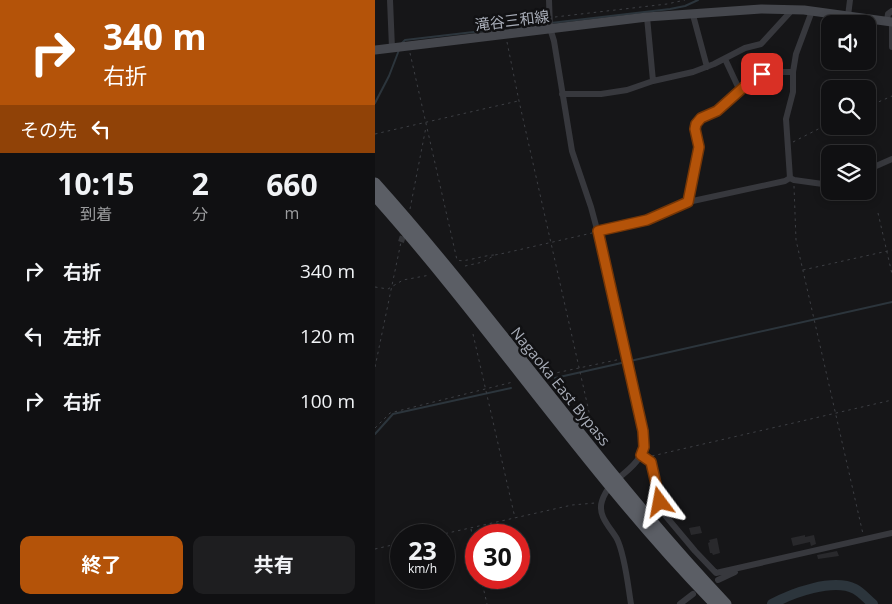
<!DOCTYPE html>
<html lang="ja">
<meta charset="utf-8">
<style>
:root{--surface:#101012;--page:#1e1e20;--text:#f1f3f6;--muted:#9c9d9f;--line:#303032;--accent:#b45309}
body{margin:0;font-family:"Open Sans","Noto Sans JP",sans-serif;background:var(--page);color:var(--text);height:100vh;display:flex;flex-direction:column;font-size:19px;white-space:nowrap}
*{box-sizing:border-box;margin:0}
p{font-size:16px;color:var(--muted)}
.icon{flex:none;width:28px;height:28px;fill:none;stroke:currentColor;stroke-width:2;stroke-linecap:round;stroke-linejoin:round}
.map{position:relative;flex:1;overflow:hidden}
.drawer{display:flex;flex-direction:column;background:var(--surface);width:375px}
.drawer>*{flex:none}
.banner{background:#b45309;color:#fff;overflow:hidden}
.tools{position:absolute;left:446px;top:15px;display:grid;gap:10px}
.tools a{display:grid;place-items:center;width:55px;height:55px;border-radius:10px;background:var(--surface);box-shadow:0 2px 8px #0003,0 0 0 1px var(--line);font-size:25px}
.speed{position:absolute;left:15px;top:524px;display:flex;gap:10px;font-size:25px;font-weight:700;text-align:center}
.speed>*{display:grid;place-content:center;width:65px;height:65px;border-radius:50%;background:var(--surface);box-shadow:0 2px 8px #0003,0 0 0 1px var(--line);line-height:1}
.speed small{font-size:12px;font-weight:400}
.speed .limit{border:8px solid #d22;background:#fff;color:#111}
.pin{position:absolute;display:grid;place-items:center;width:42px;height:42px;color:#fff;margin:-21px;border-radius:10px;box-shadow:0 2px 8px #0006}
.me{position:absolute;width:55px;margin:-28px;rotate:347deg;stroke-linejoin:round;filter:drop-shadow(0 0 4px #0008)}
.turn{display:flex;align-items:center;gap:18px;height:105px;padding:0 20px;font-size:22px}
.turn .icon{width:65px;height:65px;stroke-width:2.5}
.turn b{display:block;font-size:35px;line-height:42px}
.then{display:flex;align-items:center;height:48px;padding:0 20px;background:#0003;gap:10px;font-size:19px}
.eta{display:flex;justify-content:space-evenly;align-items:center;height:85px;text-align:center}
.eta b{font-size:30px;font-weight:700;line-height:35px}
.primary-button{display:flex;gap:10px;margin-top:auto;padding:10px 20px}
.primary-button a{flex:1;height:58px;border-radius:10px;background:var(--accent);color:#fff;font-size:20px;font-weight:700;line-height:58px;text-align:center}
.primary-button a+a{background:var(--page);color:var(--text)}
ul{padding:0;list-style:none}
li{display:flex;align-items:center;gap:15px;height:65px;padding:0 20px}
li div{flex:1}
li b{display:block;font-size:19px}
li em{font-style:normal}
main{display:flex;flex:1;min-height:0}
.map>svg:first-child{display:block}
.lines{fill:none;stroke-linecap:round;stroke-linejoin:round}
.stream{stroke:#2c353c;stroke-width:2}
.river{stroke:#2c353c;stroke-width:10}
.building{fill:#29292c}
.minor-tunnel{stroke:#333438;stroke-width:6;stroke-dasharray:6 3;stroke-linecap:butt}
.path{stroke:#3d3f44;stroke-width:1;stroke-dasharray:2.5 4;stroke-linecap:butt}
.minor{stroke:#37383d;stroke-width:6}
.secondary{stroke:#45474d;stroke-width:9}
.trunk{stroke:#5b5e65;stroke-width:11}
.route-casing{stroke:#753606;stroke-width:12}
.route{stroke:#b45309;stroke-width:9}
.labels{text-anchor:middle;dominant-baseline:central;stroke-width:5;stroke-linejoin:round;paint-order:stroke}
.street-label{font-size:15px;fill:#a8adb8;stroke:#111113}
</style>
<main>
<section class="drawer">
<div class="banner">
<div class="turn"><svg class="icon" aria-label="right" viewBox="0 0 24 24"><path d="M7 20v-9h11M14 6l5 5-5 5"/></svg><div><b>340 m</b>右折</div></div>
<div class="then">その先<svg class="icon" aria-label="left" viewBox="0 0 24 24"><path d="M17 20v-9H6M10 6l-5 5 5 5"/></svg></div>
</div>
<div class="eta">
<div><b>10:15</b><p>到着</p></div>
<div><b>2</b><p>分</p></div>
<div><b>660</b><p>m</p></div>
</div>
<ul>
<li><svg class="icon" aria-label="right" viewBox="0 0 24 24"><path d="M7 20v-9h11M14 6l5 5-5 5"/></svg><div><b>右折</b></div><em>340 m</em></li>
<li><svg class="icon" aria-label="left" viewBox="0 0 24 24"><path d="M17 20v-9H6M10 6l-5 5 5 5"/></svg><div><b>左折</b></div><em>120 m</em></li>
<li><svg class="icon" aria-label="right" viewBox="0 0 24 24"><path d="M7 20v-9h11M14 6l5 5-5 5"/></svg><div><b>右折</b></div><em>100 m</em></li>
</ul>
<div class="primary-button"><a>終了</a><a>共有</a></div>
</section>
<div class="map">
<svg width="517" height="604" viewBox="0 0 517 604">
<rect width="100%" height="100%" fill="#161618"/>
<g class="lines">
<path class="stream" d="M26,44L30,40L295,9L310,6L323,0
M0,103L14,76L24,50
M255,361L517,302
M180,378L251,362
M0,434L18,414L136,388"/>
<path class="river" d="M397,604C417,593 458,578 480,589C486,592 492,599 498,604"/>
</g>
<path class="building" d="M325,526L327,533L316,535L314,528Z
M430,535V537L439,535L441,544L436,546L435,542L418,546L416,538Z
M342,538L345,553L338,555L337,553H335L333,543L335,542L334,540Z
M462,551L464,556L443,559L442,555Z"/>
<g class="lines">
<path class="minor-tunnel" d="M26,242L30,229"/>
<path class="path" d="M180,17L292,4L310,0
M132,42L144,101L219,434
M35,53L82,260C89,263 108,255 120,255
M492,107L517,96
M0,134L143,101
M418,142L455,123
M419,186L421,240L488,534
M35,209L51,127
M503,213L517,274
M90,266L108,262L120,255L130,253L217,233
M428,270L517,250
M0,287L13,289L28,280L55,275
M98,334L140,518
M0,367L26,242
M176,374L246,359
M0,428L15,413L138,382
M277,456L517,400
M96,529L101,555
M64,535L197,505L220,503
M0,549L26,543
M106,578L112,604"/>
<path class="minor" d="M15,0L17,48
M174,0L175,28L179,41L197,151L216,207L227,248L268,431C274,472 237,470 227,501C222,516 236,528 242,539C250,555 253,586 256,604
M318,15L332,67
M473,16L475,0
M272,17L278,81
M512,20L513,14L517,11
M517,22V47
M350,59L365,91
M187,94H226L252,90L278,81L318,72L339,64L370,48L386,44L418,9
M492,170L517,159
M415,178L411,119L418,92V72L421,54L437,11
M313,202L323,147L320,129L323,121L326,118L343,111L380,77L393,72H418
M223,231L272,220L313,202L410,181L415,178L419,180L455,185
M266,455L276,462L289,514L320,551L341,573L517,533
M343,580L360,572
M305,604L318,594"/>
<path class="secondary" d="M0,50L272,17L386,9L429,10L517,22"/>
<path class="trunk" d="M0,183C122,319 225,471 351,604
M0,196C118,328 216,477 340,604"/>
</g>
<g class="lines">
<defs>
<path id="route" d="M285,502L276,462L266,455L269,447L268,431L223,231L272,220L313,202L324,147L320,129L321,124L326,118L342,111L380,77L387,74"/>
</defs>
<use href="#route" class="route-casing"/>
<use href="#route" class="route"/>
</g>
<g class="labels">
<g class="street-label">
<text transform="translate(137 20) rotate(-7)">滝谷三和線</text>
<text transform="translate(186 386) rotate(51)">Nagaoka East Bypass</text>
</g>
</g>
</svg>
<div class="tools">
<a><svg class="icon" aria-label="sound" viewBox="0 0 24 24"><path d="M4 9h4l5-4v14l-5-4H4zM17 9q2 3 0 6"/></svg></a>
<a><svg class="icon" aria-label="search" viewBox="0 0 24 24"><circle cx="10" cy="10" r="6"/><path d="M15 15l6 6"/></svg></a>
<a><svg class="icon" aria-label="layers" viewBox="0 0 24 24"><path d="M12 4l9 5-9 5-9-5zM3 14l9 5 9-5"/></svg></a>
</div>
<div class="speed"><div>23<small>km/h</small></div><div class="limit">30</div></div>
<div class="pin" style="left:387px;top:74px;background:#d93025"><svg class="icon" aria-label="arrive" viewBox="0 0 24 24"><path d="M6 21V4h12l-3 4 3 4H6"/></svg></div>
<svg class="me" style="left:285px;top:502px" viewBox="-20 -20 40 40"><path d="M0-17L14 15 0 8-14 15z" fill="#b45309" stroke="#fff" stroke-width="4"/></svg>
</div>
</main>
